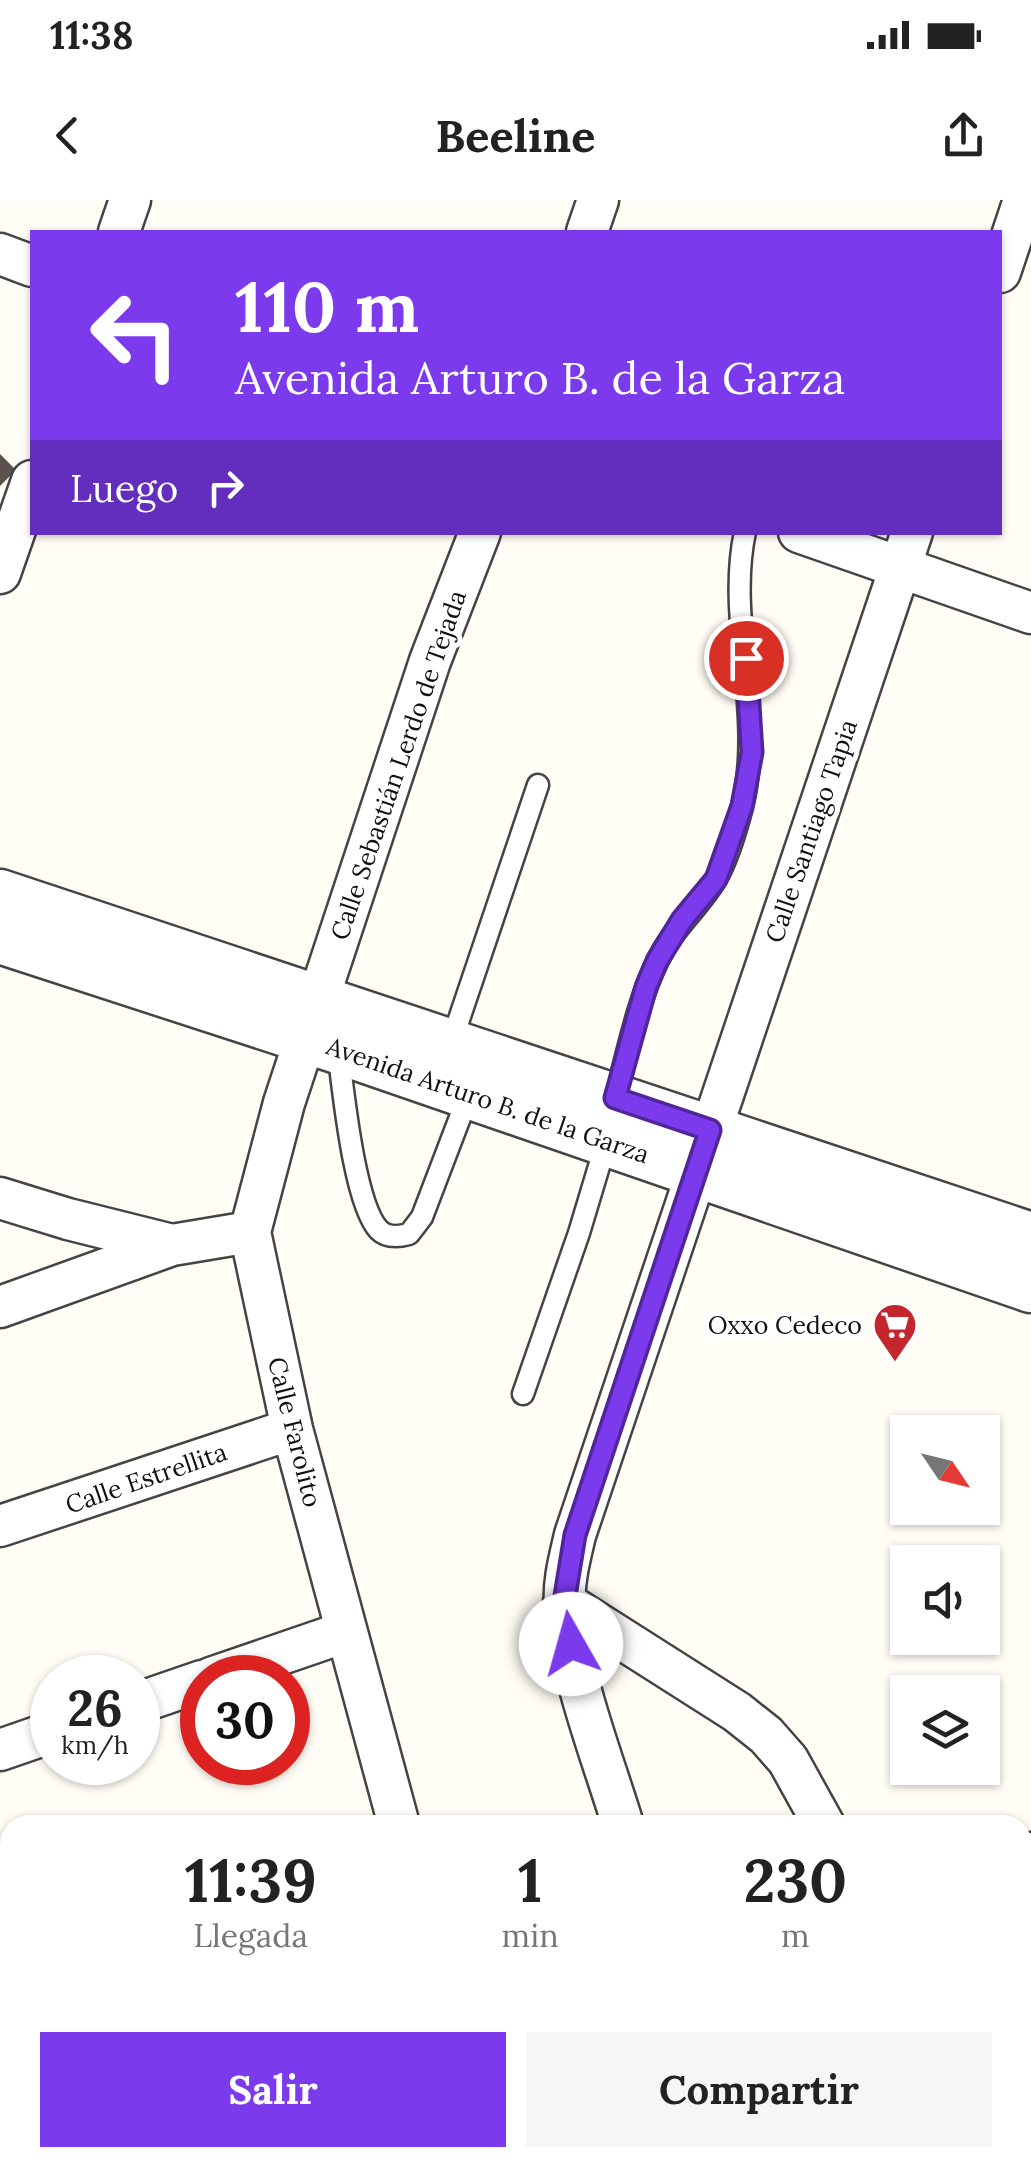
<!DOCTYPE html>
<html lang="es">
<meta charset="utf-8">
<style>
:root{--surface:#fff;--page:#f6f6f6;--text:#222;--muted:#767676;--accent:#7c3aed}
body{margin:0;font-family:Lora,serif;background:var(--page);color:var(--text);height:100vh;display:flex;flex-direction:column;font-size:38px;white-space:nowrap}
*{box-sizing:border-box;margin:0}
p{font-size:32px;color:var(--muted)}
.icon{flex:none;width:55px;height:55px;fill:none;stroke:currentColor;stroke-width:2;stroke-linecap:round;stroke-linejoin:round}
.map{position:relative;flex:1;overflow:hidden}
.details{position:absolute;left:0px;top:1615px;width:1032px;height:352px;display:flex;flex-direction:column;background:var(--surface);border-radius:30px 30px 0 0;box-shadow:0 2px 8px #0004}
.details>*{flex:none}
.hud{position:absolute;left:30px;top:30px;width:972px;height:305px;border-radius:0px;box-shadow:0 2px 8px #0004;background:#7c3aed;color:#fff;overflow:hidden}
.needle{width:65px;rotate:125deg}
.fabs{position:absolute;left:890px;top:1215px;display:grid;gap:20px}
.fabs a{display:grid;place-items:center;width:110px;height:110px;border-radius:0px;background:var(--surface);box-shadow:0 2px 8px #0004;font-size:50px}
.speed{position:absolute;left:30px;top:1455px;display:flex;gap:20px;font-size:50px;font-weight:700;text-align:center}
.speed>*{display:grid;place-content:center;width:130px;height:130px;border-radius:50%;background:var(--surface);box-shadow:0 2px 8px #0004;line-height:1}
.speed small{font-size:25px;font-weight:400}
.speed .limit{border:15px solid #d22;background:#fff;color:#111}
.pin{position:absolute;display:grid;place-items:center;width:85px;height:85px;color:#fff;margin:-42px;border:5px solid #fff;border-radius:50%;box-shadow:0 2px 10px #0007}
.me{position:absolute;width:110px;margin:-55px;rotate:353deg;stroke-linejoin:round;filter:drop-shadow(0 0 8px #0008)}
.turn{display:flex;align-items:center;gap:35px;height:210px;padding:0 40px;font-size:45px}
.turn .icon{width:130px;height:130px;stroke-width:2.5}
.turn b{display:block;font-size:70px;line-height:85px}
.then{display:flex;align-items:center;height:95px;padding:0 40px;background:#0003;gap:20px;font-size:38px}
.eta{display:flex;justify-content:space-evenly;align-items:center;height:170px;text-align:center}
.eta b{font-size:60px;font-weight:700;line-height:70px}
.primary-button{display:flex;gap:20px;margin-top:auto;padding:20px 40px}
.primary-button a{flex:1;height:115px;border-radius:0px;background:var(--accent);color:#fff;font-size:40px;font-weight:700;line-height:115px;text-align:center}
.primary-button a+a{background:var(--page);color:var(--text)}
.status{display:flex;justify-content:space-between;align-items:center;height:70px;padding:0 50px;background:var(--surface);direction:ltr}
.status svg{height:28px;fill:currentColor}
header{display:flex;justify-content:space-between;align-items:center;height:130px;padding:0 40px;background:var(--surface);font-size:45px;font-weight:700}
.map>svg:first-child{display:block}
.building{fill:#5a524d}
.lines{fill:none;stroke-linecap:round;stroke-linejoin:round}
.service-casing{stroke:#444;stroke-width:25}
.minor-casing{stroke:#444;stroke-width:45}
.tertiary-casing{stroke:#444;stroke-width:55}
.service{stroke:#fff;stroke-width:20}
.minor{stroke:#fff;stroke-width:40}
.tertiary{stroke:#fff;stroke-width:50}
.route-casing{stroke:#51269a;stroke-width:25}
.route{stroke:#7c3aed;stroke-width:18}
.labels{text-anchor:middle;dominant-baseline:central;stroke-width:10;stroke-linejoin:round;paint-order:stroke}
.street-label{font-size:25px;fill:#111;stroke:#fff}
.poi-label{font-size:25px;fill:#111;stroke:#fff;text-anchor:end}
</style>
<div class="status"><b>11:38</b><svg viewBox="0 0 49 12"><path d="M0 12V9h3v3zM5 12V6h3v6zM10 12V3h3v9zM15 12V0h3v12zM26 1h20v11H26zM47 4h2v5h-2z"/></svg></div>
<header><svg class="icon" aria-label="back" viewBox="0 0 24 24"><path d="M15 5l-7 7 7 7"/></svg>Beeline<svg class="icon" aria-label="share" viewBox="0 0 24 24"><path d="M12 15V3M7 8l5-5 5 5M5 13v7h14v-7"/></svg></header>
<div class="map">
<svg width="1031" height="1966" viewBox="0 0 1031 1966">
<rect width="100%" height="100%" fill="#fffdf5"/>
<path class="building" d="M0,254L16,270L0,286Z"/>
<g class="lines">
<defs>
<path id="service" d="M451,843L538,585
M338,850C343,888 354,1004 379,1030C387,1038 398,1037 409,1034L422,1017L469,894
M615,899C628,852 637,803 658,760C673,728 699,708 716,679C728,658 736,630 742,607C765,515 726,421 745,332
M523,1194L579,1033L606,943"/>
<path id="minor" d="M119,32L130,0
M587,32L598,0
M0,54L32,66
M1000,72L1024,0
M799,332L1031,413
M0,373L32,281
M0,998L68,1019L172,1045
M0,1107L172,1045L250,1032
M0,1326L292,1229
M564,1402L737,1512L766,1535L788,1560L824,1625
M211,1478L345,1432
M138,1503L202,1481
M0,1550L52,1532
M399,1625L292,1229L250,1032L284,903L430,461L480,332
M623,1625C601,1553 571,1480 565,1405C563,1382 570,1357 575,1335L912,332
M1022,1656L1031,1653
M0,1765L10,1762
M534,1958L548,1966
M982,1958L986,1966
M61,1966L86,1958
M482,1966L489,1958
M753,1966L761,1958"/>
<path id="tertiary" d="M0,695L1031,1038
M0,738L338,848L1031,1087"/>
</defs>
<use href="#service" class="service-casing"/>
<use href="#minor" class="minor-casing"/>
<use href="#tertiary" class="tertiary-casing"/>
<use href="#service" class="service"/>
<use href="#minor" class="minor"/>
<use href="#tertiary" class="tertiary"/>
</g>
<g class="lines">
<defs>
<path id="route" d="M571,1444L564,1402L575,1335L710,930L615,898L646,787L657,761L682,720L716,679L742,606L752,552L746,458"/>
</defs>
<use href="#route" class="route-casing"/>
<use href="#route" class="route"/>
</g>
<defs>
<symbol id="supermarket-pin" viewBox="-11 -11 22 30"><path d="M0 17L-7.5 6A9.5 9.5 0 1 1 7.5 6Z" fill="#c4262e" stroke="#fff"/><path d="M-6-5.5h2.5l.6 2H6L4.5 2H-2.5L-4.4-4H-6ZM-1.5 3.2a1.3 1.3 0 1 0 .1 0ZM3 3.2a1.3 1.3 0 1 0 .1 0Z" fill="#fff"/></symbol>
</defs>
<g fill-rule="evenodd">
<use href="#supermarket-pin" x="870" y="1100" width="50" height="68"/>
</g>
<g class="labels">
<g class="street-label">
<text transform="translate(398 565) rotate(-71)">Calle Sebastián Lerdo de Tejada</text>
<text transform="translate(811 631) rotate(-71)">Calle Santiago Tapia</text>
<text transform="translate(488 900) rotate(19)">Avenida Arturo B. de la Garza</text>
<text transform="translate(295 1232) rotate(76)">Calle Farolito</text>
<text transform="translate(146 1278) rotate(-19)">Calle Estrellita</text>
</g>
<g class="poi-label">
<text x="862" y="1125">Oxxo Cedeco</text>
</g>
</g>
</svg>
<div class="fabs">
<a><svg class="needle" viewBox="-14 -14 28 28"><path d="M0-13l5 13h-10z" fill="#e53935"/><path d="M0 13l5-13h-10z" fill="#767676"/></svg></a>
<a><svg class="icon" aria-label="sound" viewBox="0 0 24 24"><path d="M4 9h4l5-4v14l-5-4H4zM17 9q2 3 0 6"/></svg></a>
<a><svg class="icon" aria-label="layers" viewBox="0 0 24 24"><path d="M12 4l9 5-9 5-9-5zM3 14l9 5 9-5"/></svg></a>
</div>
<div class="speed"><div>26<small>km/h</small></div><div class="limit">30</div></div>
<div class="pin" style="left:746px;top:458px;background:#d93025"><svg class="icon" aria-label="arrive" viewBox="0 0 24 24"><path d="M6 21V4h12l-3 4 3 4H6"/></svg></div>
<svg class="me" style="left:571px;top:1444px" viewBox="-20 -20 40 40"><circle r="19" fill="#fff"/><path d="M0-13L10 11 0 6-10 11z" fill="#7c3aed"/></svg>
<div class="hud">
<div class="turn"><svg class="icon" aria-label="left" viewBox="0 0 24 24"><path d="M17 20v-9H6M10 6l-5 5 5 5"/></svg><div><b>110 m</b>Avenida Arturo B. de la Garza</div></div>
<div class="then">Luego<svg class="icon" aria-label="right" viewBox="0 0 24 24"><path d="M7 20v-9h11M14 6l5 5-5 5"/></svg></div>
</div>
<section class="details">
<div class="eta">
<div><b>11:39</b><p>Llegada</p></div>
<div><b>1</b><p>min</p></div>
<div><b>230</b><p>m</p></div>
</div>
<div class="primary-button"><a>Salir</a><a>Compartir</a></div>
</section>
</div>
